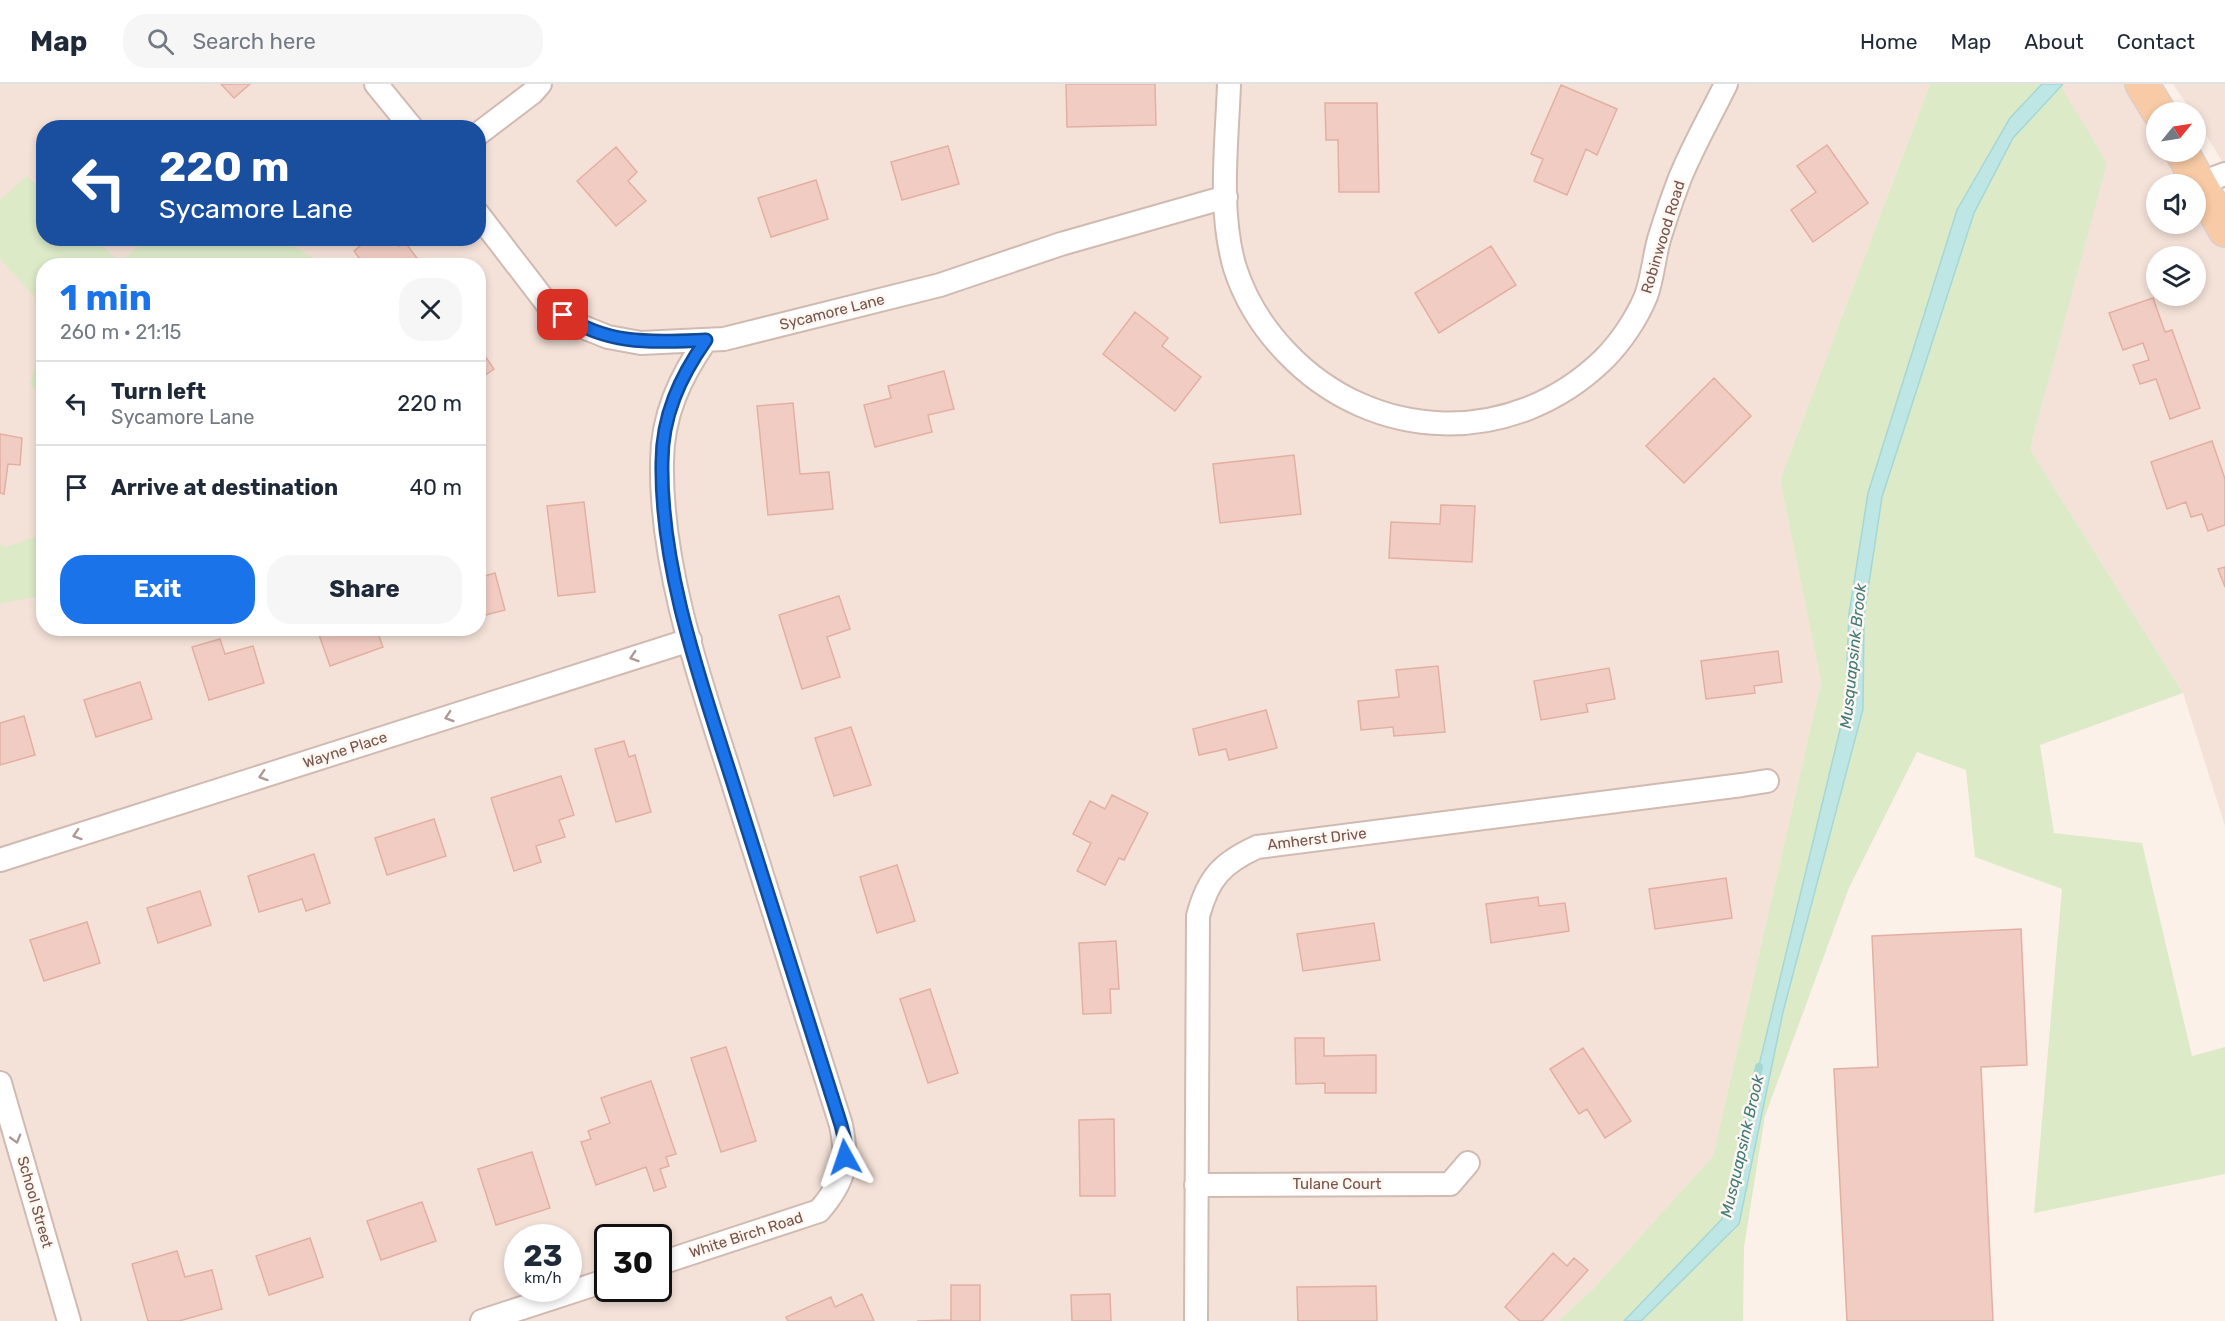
<!DOCTYPE html>
<meta charset="utf-8">
<style>
:root{--surface:#fff;--page:#f6f6f7;--text:#1f2937;--muted:#747a83;--line:#e0e1e3;--accent:#1a73e8}
body{margin:0;font-family:Rubik,sans-serif;background:var(--page);color:var(--text);height:100vh;display:flex;flex-direction:column;font-size:22px;white-space:nowrap}
*{box-sizing:border-box;margin:0}
p{font-size:20px;color:var(--muted)}
.icon{flex:none;width:33px;height:33px;fill:none;stroke:currentColor;stroke-width:2;stroke-linecap:round;stroke-linejoin:round}
.map{position:relative;flex:1;overflow:hidden}
.panel{position:absolute;left:36px;top:174px;width:450px;height:378px;display:flex;flex-direction:column;background:var(--surface);border-radius:24px;box-shadow:0 3px 9px #0003}
.panel>*{flex:none}
.banner{position:absolute;left:36px;top:36px;width:450px;height:126px;border-radius:24px;box-shadow:0 3px 9px #0003;background:#1a4fa0;color:#fff;overflow:hidden}
.needle{width:39px;rotate:60deg}
.fabs{position:absolute;left:2146px;top:18px;display:grid;gap:12px}
.fabs a{display:grid;place-items:center;width:60px;height:60px;border-radius:50%;background:var(--surface);box-shadow:0 3px 9px #0003;font-size:30px}
.speed{position:absolute;left:504px;top:1140px;display:flex;gap:12px;font-size:30px;font-weight:700;text-align:center}
.speed>*{display:grid;place-content:center;width:78px;height:78px;border-radius:50%;background:var(--surface);box-shadow:0 3px 9px #0003;line-height:1}
.speed small{font-size:15px;font-weight:400}
.speed .limit{border:3px solid #111;border-radius:9px;background:#fff;color:#111}
.pin{position:absolute;display:grid;place-items:center;width:51px;height:51px;color:#fff;margin:-26px;border-radius:12px;box-shadow:0 3px 9px #0006}
.me{position:absolute;width:66px;margin:-33px;rotate:355deg;stroke-linejoin:round;filter:drop-shadow(0 0 4px #0008)}
.turn{display:flex;align-items:center;gap:21px;height:126px;padding:0 24px;font-size:27px}
.turn .icon{width:78px;height:78px;stroke-width:2.5}
.turn b{display:block;font-size:42px;line-height:51px}
.round{display:grid;place-items:center;flex:none;width:63px;height:63px;border-radius:24px;background:var(--page)}
.overview{display:flex;align-items:center;justify-content:space-between;height:102px;padding:0 24px}
h1{font-size:36px;font-weight:700;line-height:45px;color:var(--accent)}
.cta{display:flex;gap:12px;margin-top:auto;padding:12px 24px}
.cta a{flex:1;height:69px;border-radius:24px;background:var(--accent);color:#fff;font-size:24px;font-weight:700;line-height:69px;text-align:center}
.cta a+a{background:var(--page);color:var(--text)}
ul{padding:0;list-style:none}
li{display:flex;align-items:center;gap:18px;height:84px;padding:0 24px;border-top:2px solid var(--line)}
li div{flex:1}
li b{display:block;font-size:22px}
li em{font-style:normal}
header{display:flex;align-items:center;gap:36px;box-sizing:border-box;height:84px;padding:0 30px;background:var(--surface);border-bottom:2px solid var(--line)}
header strong{font-size:28px}
nav{display:flex;gap:33px;margin-inline-start:auto;font-size:21px}
.search{width:420px;height:54px;background:var(--page);display:flex;align-items:center;gap:15px;box-sizing:border-box;padding:0 21px;border-radius:24px;color:var(--muted);font-size:22px}
.map>svg:first-child{display:block}
.residential{fill:#f4e2d8;fill-rule:evenodd}
.green{fill:#dceac8}
.water{fill:#bee6e4;stroke:#a4d7d6;stroke-width:1.5}
.lines{fill:none;stroke-linecap:round;stroke-linejoin:round}
.stream{stroke:#a4d7d6;stroke-width:8}
.building{fill:#f1ccc2;stroke:#e3afa2;stroke-width:1.5}
.street-casing{stroke:#d0bab1;stroke-width:26}
.primary-casing{stroke:#d9cfcd;stroke-width:36}
.street{stroke:#fff;stroke-width:22}
.primary{stroke:#f8caa5;stroke-width:33}
.oneway{stroke:#ad9894}
.route-casing{stroke:#114b97;stroke-width:15}
.route{stroke:#1a73e8;stroke-width:10}
.labels{text-anchor:middle;dominant-baseline:central;stroke-width:5;stroke-linejoin:round;paint-order:stroke}
.street-label{font-size:15px;fill:#76544d;stroke:#fef6f0}
.water-label{font-size:16px;font-style:italic;fill:#417b7a;stroke:#fef6f0}
</style>
<header>
<strong>Map</strong>
<div class="search"><svg class="icon" aria-label="search" viewBox="0 0 24 24"><circle cx="10" cy="10" r="6"/><path d="M15 15l6 6"/></svg>Search here</div>
<nav><a>Home</a><a>Map</a><a>About</a><a>Contact</a></nav>
</header>
<div class="map">
<svg width="2225" height="1237" viewBox="0 0 2225 1237">
<rect width="100%" height="100%" fill="#fcf1e9"/>
<path class="residential" d="M0,0H1930L1780,396L1821,598L1713,1072L1593,1205L1558,1237H0ZM44,44H478V154H44ZM44,182H478V544H44ZM518,1154H568V1204H518ZM608,1154H658V1204H608Z
M2060,0H2142L2157,28V68H2182L2225,146V742L2183,609L2030,365L2106,79ZM2157,100H2196V140H2157ZM2157,172H2196V212H2157Z
M2173,0H2225V82L2196,35V28H2192Z"/>
<path class="green" d="M1930,0H2060L2107,79L2030,365L2183,609L2040,661L2054,749L2142,759L2192,972L2225,963V1090L2034,1129L2062,805L1975,773L1966,686L1917,668L1849,804L1765,1032L1744,1163L1743,1237H1558L1593,1205L1713,1072L1821,598L1780,396Z
M27,92L43,107L44,154L95,155L120,178L147,155H283L324,181L44,182L43,222L0,175V116Z
M43,251V313L30,300Z
M43,450V511L0,520V460L6,463Z"/>
<path class="water" d="M2042,0H2063L2013,54L1974,129L1882,413L1864,532L1863,625L1783,928L1739,1140L1641,1237H1624L1722,1135L1845,625L1849,530L1868,409L1957,126L2010,34Z"/>
<g class="lines">
<path class="stream" d="M1743,1053L1759,983"/>
</g>
<path class="building" d="M221,0H250L234,14Z
M1066,0H1155L1156,41L1067,43Z
M1561,1L1617,25L1597,71L1586,65L1567,111L1534,97L1543,75L1531,70Z
M1325,19H1377L1379,108H1339L1338,56H1326Z
M1827,61L1868,119L1813,158L1791,126L1816,108L1797,82Z
M948,62L959,100L902,116L891,78Z
M616,63L637,88L628,97L646,117L616,142L577,97Z
M816,96L828,135L771,153L758,114Z
M370,154H393L399,162L404,157L423,182H365L354,167Z
M1491,162L1516,201L1439,249L1415,209Z
M2153,214L2165,248L2172,246L2200,324L2170,335L2156,295L2140,300L2133,281L2149,276L2143,259L2123,266L2109,229Z
M1135,228L1168,254L1162,262L1201,293L1175,327L1103,270Z
M478,262L494,285L478,296Z
M944,287L954,325L928,331L932,348L875,363L864,321L891,314L888,302Z
M1714,294L1751,332L1684,399L1646,362Z
M793,319L800,390L829,388L833,425L768,431L757,322Z
M0,350L22,354L20,381L8,380L4,410L0,409Z
M2212,357L2225,395V441L2208,447L2202,430L2191,433L2186,418L2167,425L2151,378Z
M1294,371L1301,430L1220,439L1213,380Z
M584,418L595,508L558,512L547,422Z
M1441,421L1475,422L1472,478L1389,474L1391,438L1440,440Z
M2225,483V503L2218,485Z
M495,489L505,526L478,533V494Z
M839,512L850,545L827,553L840,593L802,605L779,531Z
M376,544L383,563L330,582L317,545Z
M220,555L225,570L253,562L264,599L209,616L192,563Z
M1778,567L1782,598L1754,602L1755,609L1706,615L1701,577Z
M1438,582L1445,648L1394,652L1393,643L1361,646L1358,617L1399,613L1396,586Z
M1609,584L1615,615L1586,620L1588,628L1541,636L1534,597Z
M140,598L152,635L96,653L84,616Z
M1266,626L1277,664L1229,676L1226,665L1199,671L1193,645Z
M24,632L35,671L0,681V639Z
M851,643L871,701L834,712L815,654Z
M624,657L629,673L635,671L651,728L616,738L595,665Z
M561,692L574,731L559,736L565,753L536,762L541,778L514,787L491,714Z
M1112,711L1148,729L1124,776L1119,774L1105,801L1077,787L1091,759L1073,750L1090,717L1105,725Z
M434,735L446,772L387,791L375,754Z
M314,770L330,819L306,827L302,815L259,828L248,792Z
M897,781L915,837L877,849L860,793Z
M1726,794L1732,834L1655,845L1649,805Z
M200,807L211,841L158,859L147,824Z
M1538,813L1539,822L1565,819L1569,847L1491,859L1486,820Z
M87,838L100,879L44,897L30,856Z
M1374,839L1380,876L1303,887L1297,850Z
M2021,845L2027,981L1981,983L1993,1237H1847L1834,985L1878,983L1872,852Z
M1116,857L1119,905H1110L1111,929L1083,930L1079,859Z
M930,905L958,989L928,999L900,915Z
M1295,954H1324V972L1376,971V1009H1325V999L1296,1000Z
M726,963L756,1057L721,1068L691,974Z
M1583,964L1631,1037L1605,1054L1587,1025L1579,1030L1550,985Z
M651,997L676,1070L666,1073L669,1082L660,1085L666,1103L654,1107L646,1083L596,1101L581,1058L591,1055L588,1047L610,1039L601,1014Z
M1114,1035L1115,1112H1080L1079,1036Z
M532,1068L550,1124L496,1141L478,1085Z
M422,1118L436,1157L381,1176L367,1137Z
M310,1154L323,1193L269,1211L256,1172Z
M177,1167L185,1193L212,1186L222,1225L179,1237H148L132,1180Z
M1553,1169L1567,1182L1574,1174L1588,1186L1542,1237H1520L1505,1223Z
M951,1201H980V1237H917L951,1236Z
M1376,1202L1377,1237H1298L1297,1203Z
M862,1210L874,1237H788L786,1233L831,1213L835,1223Z
M1110,1210L1111,1237H1072L1071,1211Z"/>
<g class="lines">
<defs>
<path id="street" d="M376,0L412,44
M1229,0C1227,59 1218,127 1235,184C1245,215 1264,245 1286,268C1373,360 1513,364 1604,275C1621,258 1637,234 1646,212C1653,193 1654,171 1660,152C1666,133 1673,112 1680,94C1693,62 1711,31 1726,0
M478,50L532,9L540,0
M2201,99L2225,90
M478,130L548,221L578,241L608,253L641,259L724,255L940,201L1061,160L1226,113
M0,776L690,556
M0,999L69,1237
M1196,1101L1450,1100L1468,1079
M658,1180L819,1127C844,1098 849,1080 841,1041C805,927 769,813 733,699C701,599 660,484 662,378C662,332 680,293 706,256
M482,1237L608,1196
M1196,1237L1198,832C1208,794 1222,779 1257,763L1742,701L1767,697"/>
<path id="primary" d="M2142,0L2159,28
M2182,68L2225,146"/>
</defs>
<use href="#street" class="street-casing"/>
<use href="#primary" class="primary-casing"/>
<use href="#street" class="street"/>
<use href="#primary" class="primary"/>
</g>
<defs><path id="oneway-chevron" d="M-2-3.5L2.5 0L-2 3.5" fill="none" stroke-width="1.6" stroke-linecap="round" stroke-linejoin="round" transform="scale(1.5)"/></defs>
<g class="oneway">
<use href="#oneway-chevron" transform="translate(634 573) rotate(162)"/>
<use href="#oneway-chevron" transform="translate(449 633) rotate(162)"/>
<use href="#oneway-chevron" transform="translate(263 692) rotate(162)"/>
<use href="#oneway-chevron" transform="translate(77 751) rotate(162)"/>
<use href="#oneway-chevron" transform="translate(16 1055) rotate(74)"/>
</g>
<g class="lines">
<defs>
<path id="route" d="M563,231C610,262 652,258 706,256C680,293 662,332 662,378C660,484 701,598 733,699C769,813 805,927 841,1041L846,1061L845,1073"/>
</defs>
<use href="#route" class="route-casing"/>
<use href="#route" class="route"/>
</g>
<g class="labels">
<g class="street-label">
<text transform="translate(1663 153) rotate(-73)">Robinwood Road</text>
<text transform="translate(832 228) rotate(-14)">Sycamore Lane</text>
<text transform="translate(345 666) rotate(-18)">Wayne Place</text>
<text transform="translate(1317 755) rotate(-7)">Amherst Drive</text>
<text x="1337" y="1100">Tulane Court</text>
<text transform="translate(35 1118) rotate(74)">School Street</text>
<text transform="translate(746 1151) rotate(-18)">White Birch Road</text>
</g>
<g class="water-label">
<text transform="translate(1853 572) rotate(-84)">Musquapsink Brook</text>
<text transform="translate(1742 1062) rotate(-77)">Musquapsink Brook</text>
</g>
</g>
</svg>
<div class="fabs">
<a><svg class="needle" viewBox="-14 -14 28 28"><path d="M0-13l5 13h-10z" fill="#e53935"/><path d="M0 13l5-13h-10z" fill="#747a83"/></svg></a>
<a><svg class="icon" aria-label="sound" viewBox="0 0 24 24"><path d="M4 9h4l5-4v14l-5-4H4zM17 9q2 3 0 6"/></svg></a>
<a><svg class="icon" aria-label="layers" viewBox="0 0 24 24"><path d="M12 4l9 5-9 5-9-5zM3 14l9 5 9-5"/></svg></a>
</div>
<div class="speed"><div>23<small>km/h</small></div><div class="limit">30</div></div>
<div class="pin" style="left:563px;top:231px;background:#d93025"><svg class="icon" aria-label="arrive" viewBox="0 0 24 24"><path d="M6 21V4h12l-3 4 3 4H6"/></svg></div>
<svg class="me" style="left:845px;top:1073px" viewBox="-20 -20 40 40"><path d="M0-17L14 15 0 8-14 15z" fill="#1a73e8" stroke="#fff" stroke-width="4"/></svg>
<div class="banner">
<div class="turn"><svg class="icon" aria-label="left" viewBox="0 0 24 24"><path d="M17 20v-9H6M10 6l-5 5 5 5"/></svg><div><b>220 m</b>Sycamore Lane</div></div>
</div>
<section class="panel">
<div class="overview"><div><h1>1 min</h1><p>260 m · 21:15</p></div><a class="round"><svg class="icon" aria-label="close" viewBox="0 0 24 24"><path d="M6 6l12 12M18 6L6 18"/></svg></a></div>
<ul>
<li><svg class="icon" aria-label="left" viewBox="0 0 24 24"><path d="M17 20v-9H6M10 6l-5 5 5 5"/></svg><div><b>Turn left</b><p>Sycamore Lane</p></div><em>220 m</em></li>
<li><svg class="icon" aria-label="arrive" viewBox="0 0 24 24"><path d="M6 21V4h12l-3 4 3 4H6"/></svg><div><b>Arrive at destination</b></div><em>40 m</em></li>
</ul>
<div class="cta"><a>Exit</a><a>Share</a></div>
</section>
</div>
